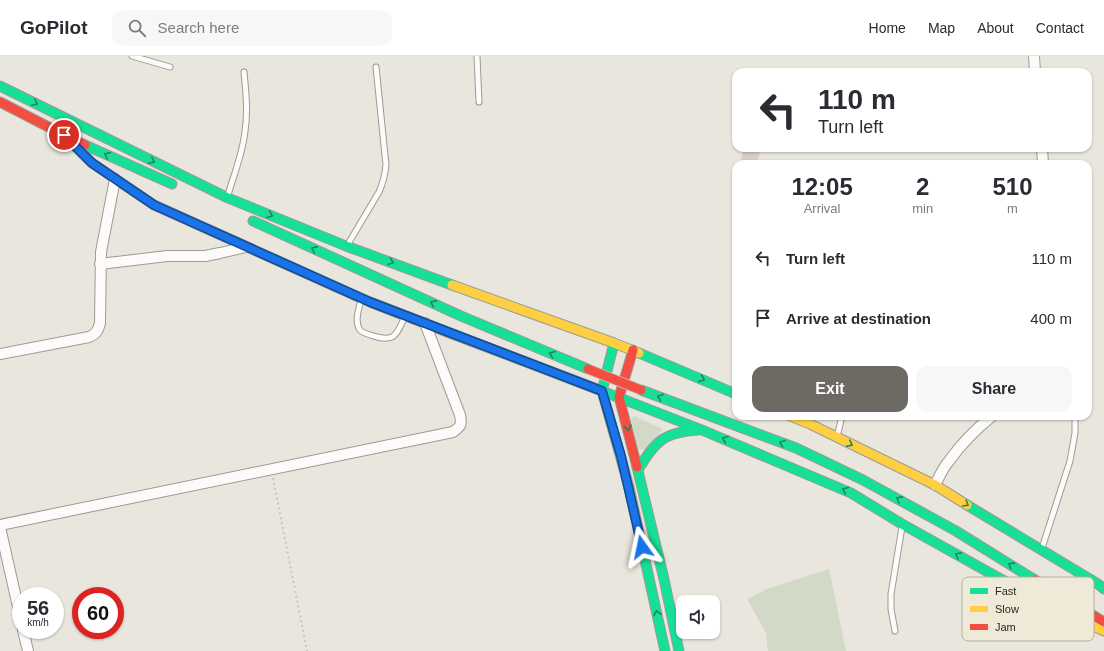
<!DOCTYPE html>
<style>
:root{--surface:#fff;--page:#f7f7f7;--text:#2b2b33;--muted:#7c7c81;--line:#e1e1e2;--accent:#6d6a63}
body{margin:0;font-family:Helvetica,sans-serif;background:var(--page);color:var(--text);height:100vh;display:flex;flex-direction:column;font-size:15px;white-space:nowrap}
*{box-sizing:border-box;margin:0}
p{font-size:13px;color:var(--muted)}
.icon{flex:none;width:22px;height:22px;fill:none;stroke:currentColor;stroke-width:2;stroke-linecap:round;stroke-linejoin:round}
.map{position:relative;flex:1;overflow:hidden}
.panel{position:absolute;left:732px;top:104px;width:360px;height:260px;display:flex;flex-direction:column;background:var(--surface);border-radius:12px;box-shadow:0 1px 3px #0004}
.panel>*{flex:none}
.guide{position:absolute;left:732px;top:12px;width:360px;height:84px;border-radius:12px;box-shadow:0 1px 3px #0004;background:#fff;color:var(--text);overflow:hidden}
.controls{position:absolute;left:676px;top:539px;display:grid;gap:8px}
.controls a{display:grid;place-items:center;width:44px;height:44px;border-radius:8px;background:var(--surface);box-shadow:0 1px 3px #0004;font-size:20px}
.speed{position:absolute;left:12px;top:531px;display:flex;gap:8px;font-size:20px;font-weight:700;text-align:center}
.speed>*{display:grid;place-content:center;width:52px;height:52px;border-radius:50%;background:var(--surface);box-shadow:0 1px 3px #0004;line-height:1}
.speed small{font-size:10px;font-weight:400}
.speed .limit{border:6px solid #d22;background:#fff;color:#111}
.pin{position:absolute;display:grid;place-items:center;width:34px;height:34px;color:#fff;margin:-17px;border:2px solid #fff;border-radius:50%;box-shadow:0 1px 4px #0007}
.me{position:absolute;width:44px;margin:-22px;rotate:348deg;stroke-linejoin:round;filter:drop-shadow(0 0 3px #0008)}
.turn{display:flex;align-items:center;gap:14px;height:84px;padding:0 20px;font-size:18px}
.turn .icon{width:52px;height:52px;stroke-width:2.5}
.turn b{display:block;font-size:28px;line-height:34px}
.eta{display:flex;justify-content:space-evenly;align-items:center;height:68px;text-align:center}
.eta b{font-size:24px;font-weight:600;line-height:28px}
.button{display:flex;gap:8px;margin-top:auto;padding:8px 20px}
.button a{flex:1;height:46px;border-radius:12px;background:var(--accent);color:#fff;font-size:16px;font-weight:600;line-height:46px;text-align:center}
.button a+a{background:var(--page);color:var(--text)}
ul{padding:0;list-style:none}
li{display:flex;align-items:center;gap:12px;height:60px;padding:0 20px}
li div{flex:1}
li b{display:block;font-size:15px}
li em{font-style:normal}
header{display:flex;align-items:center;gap:24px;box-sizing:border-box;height:56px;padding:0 20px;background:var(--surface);border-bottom:1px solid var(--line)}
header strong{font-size:19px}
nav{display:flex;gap:22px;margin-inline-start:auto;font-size:14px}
.search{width:280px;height:36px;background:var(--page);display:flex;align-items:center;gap:10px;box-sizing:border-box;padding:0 14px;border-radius:12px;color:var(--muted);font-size:15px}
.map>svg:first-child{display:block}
.green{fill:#d2d9c6}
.building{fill:#d5cfc5}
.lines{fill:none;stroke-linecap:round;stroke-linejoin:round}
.lane-casing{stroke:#9d9b94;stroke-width:7}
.street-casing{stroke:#9d9b94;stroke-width:12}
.fast-casing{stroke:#9d9b94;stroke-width:11}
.slow-casing{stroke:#9d9b94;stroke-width:11}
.jam-casing{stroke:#9d9b94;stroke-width:11}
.path{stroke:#c7c6c3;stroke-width:2;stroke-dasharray:2 3;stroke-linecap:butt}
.lane{stroke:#fcfbfa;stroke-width:5}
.street{stroke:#fcfbfa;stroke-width:10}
.fast{stroke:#16e098;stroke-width:9}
.slow{stroke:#ffcf43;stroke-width:9}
.jam{stroke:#f24e42;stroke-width:9}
.jam-bridge-casing{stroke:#c4c3be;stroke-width:11;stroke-linecap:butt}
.jam-bridge{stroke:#f24e42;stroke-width:9}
.oneway{stroke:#20845c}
.route-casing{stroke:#114b97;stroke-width:10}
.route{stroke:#1a73e8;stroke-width:7}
.key{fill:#efe9d7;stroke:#b4afa0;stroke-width:1}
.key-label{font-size:11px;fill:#2a2821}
</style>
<header>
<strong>GoPilot</strong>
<div class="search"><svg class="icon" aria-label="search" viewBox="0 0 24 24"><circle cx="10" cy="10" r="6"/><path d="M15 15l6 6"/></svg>Search here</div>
<nav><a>Home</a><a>Map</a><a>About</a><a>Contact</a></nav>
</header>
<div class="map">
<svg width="1104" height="595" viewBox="0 0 1104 595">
<rect width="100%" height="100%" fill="#e9e6dd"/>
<path class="green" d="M634 360 663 373 644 394 638 393 631 363Z
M829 513 846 595H768L766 577 747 543 767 533Z"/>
<path class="building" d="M744 92H761L757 108H740Z"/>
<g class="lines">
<g class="lane-casing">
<path id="lane" d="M132 0 170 11
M477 0 479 46
M228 139C234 118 243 97 245 75 248 56 246 36 244 16
M348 188 379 136C383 127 385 119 386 109L376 11
M361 244C359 252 354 266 360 274 363 278 372 279 377 281 381 282 387 283 392 281 398 278 402 267 405 260
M838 377 842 360
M1043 489 1070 405 1075 377V360
M895 575 891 553V538L902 471"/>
</g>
<g class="street-casing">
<path id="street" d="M1034 0 1035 16
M1042 92 1043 108
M100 208 167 200H205L220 197 246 191
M0 298 89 281C96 278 98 275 100 267L101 196 115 123
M935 429C939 421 943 412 949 405 961 388 976 373 992 360
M0 469 453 376C461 370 462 369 460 359L425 267
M0 471 21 564
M23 574 28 595"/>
</g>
<g class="fast-casing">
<path id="fast" d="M0 30 228 142 346 190 452 229
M69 84 92 107 154 149 354 239
M85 89 172 128
M253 165 461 260 588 313
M455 279 602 335
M614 287 602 335 629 431 665 595
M639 297 736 338
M641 334 796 392 863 424 956 475 1035 524
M602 335 702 374 851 437 902 468 1051 551
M637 411 664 523 679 595
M638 414C655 385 664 376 699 374
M967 449 1098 528 1104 533"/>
</g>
<g class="slow-casing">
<path id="slow" d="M452 229 614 287 639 297
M790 360 810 368 935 429 967 449
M1051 551 1104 575"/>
</g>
<g class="jam-casing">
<path id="jam" d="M0 46 64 79 85 89
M354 239 370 246 455 279
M633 294 619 341 637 411
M1035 524 1104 566"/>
</g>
<path class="path" d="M273 422 307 595"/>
<use href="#lane" class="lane"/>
<use href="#street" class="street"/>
<use href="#fast" class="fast"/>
<use href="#slow" class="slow"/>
<use href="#jam" class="jam"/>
<g class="jam-bridge-casing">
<path id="jam-bridge" d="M588 313 641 334"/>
</g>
<use href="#jam-bridge" class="jam-bridge"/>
</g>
<defs><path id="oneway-chevron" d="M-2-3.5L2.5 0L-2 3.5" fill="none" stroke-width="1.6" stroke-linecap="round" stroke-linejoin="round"/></defs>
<g class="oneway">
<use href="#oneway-chevron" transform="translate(35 47) rotate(26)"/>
<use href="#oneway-chevron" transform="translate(107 99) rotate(-156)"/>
<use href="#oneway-chevron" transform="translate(152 105) rotate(26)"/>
<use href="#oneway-chevron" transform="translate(270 159) rotate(22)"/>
<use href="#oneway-chevron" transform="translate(314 193) rotate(-156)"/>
<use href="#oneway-chevron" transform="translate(391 206) rotate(20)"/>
<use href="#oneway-chevron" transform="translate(433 247) rotate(-156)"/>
<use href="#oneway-chevron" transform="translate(552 298) rotate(-158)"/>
<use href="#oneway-chevron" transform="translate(702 323) rotate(23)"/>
<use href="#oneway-chevron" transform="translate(660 341) rotate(-160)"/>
<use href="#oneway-chevron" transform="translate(628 372) rotate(76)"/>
<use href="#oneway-chevron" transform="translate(725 383) rotate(-157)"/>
<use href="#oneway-chevron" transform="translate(782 387) rotate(-160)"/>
<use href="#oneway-chevron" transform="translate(850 388) rotate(26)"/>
<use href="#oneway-chevron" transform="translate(845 434) rotate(-157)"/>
<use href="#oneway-chevron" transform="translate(899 443) rotate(-151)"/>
<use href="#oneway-chevron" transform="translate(966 448) rotate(31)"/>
<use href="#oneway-chevron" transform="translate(958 499) rotate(-151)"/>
<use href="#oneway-chevron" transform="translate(1011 509) rotate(-148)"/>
<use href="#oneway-chevron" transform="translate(657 557) rotate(-102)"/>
</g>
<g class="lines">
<g class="route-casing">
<path id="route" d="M64 79 92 107 154 149 370 246 602 335 621 400 642 491"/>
</g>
<use href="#route" class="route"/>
</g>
<rect x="962" y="521" width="132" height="64" rx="6" class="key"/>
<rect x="970" y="532" width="18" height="6" fill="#16e098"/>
<rect x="970" y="550" width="18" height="6" fill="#ffcf43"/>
<rect x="970" y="568" width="18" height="6" fill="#f24e42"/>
<g class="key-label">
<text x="995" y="539">Fast</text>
<text x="995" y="557">Slow</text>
<text x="995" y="575">Jam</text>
</g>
</svg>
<div class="controls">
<a><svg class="icon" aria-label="sound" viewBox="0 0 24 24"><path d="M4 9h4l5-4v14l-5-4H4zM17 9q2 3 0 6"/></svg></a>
</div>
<div class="speed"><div>56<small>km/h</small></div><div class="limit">60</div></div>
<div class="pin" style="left:64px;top:79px;background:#d93025"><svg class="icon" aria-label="arrive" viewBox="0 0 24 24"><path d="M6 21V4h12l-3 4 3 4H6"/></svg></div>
<svg class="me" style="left:642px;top:491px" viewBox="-20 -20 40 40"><path d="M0-17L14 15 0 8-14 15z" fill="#1a73e8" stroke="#fff" stroke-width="4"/></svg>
<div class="guide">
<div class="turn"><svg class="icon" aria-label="left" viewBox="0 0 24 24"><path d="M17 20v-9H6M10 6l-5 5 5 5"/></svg><div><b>110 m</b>Turn left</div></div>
</div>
<section class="panel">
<div class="eta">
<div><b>12:05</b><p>Arrival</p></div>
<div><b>2</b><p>min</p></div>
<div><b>510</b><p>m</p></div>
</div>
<ul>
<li><svg class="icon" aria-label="left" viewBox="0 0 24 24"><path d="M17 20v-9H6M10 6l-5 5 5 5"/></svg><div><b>Turn left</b></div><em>110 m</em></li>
<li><svg class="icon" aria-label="arrive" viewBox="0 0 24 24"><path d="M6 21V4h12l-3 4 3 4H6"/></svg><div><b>Arrive at destination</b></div><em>400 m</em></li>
</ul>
<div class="button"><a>Exit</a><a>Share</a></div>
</section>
</div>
